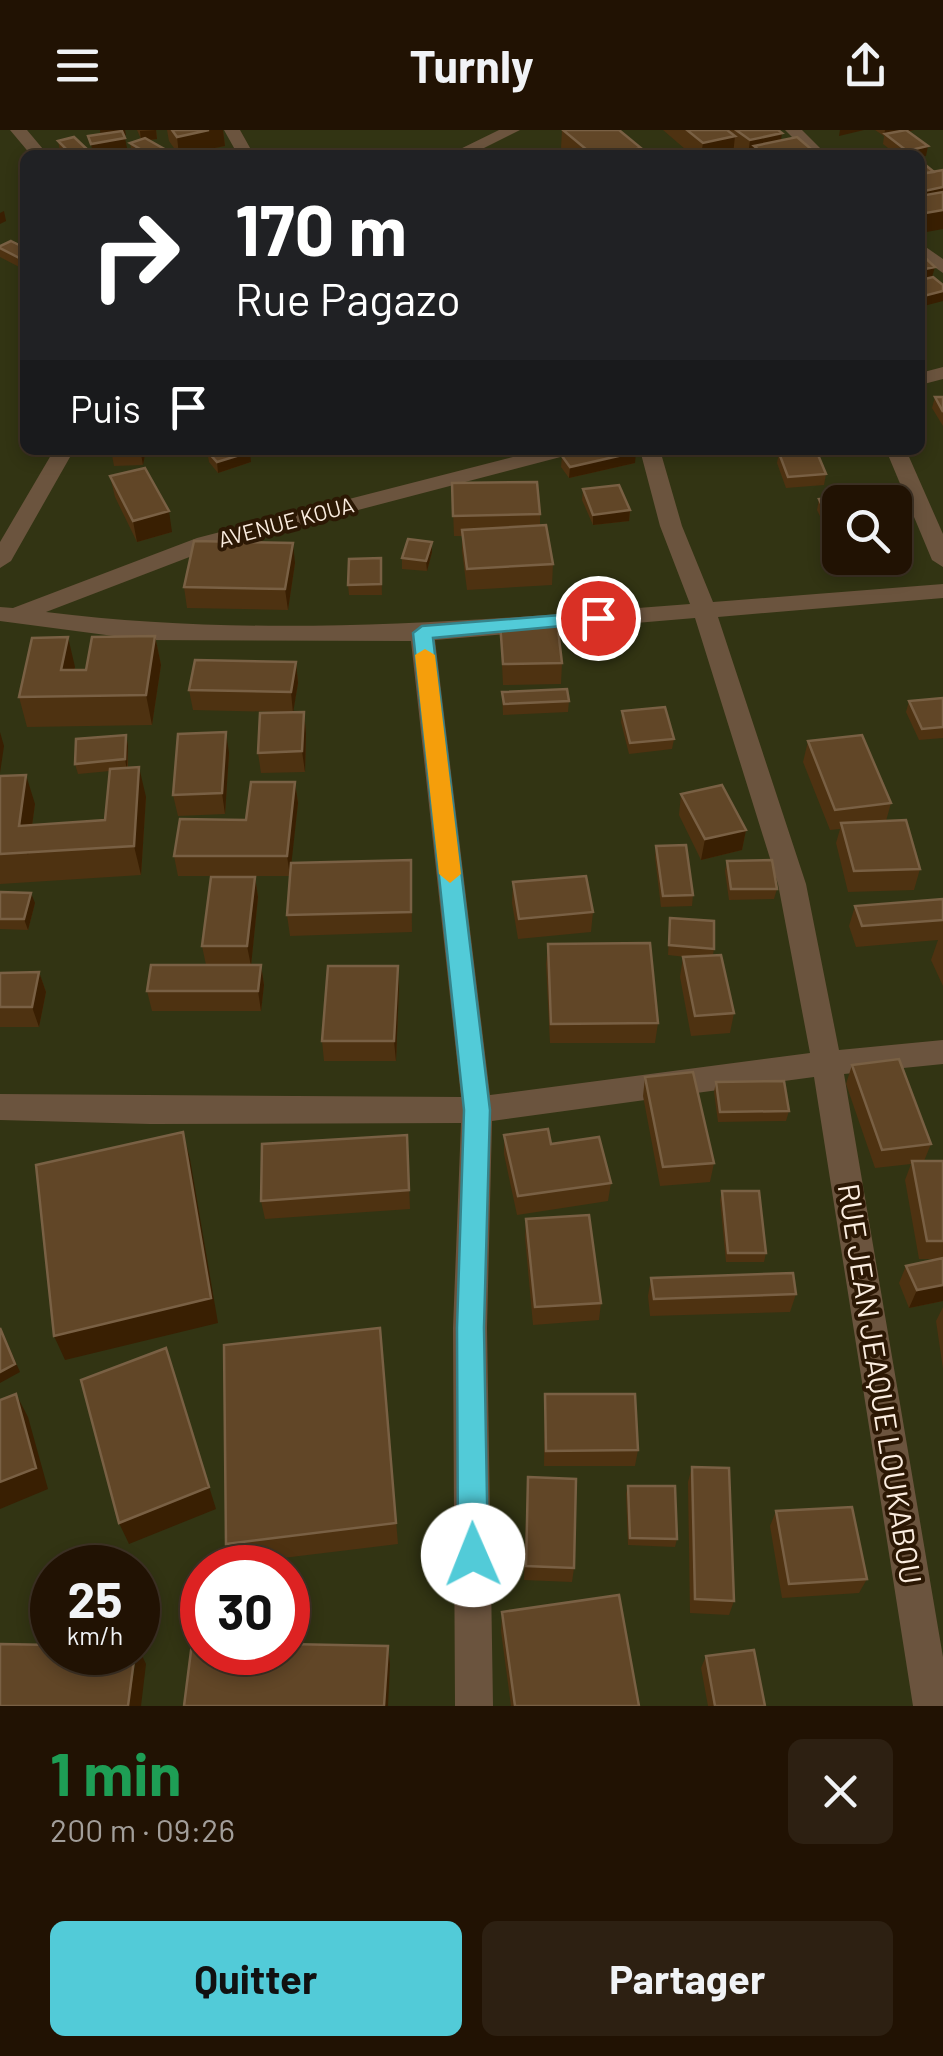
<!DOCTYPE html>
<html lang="fr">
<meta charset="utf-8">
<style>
:root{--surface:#211203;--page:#2d2012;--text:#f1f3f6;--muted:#a29e9a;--line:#3e3225;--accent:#52cbd8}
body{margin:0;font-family:Barlow,sans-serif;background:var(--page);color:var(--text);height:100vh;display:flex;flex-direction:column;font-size:38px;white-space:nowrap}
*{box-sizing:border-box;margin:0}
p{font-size:32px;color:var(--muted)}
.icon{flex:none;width:55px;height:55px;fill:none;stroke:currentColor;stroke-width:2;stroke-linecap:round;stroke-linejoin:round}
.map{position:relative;height:1576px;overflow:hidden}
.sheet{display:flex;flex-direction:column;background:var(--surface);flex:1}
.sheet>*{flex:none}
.banner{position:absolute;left:20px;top:20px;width:905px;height:305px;border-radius:15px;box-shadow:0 5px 15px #0003,0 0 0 2px var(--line);background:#202124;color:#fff;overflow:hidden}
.tools{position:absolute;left:822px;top:355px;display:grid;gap:20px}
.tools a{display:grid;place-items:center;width:90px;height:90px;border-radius:15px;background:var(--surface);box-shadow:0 5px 15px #0003,0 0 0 2px var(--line);font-size:50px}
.speed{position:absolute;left:30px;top:1415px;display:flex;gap:20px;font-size:50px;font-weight:700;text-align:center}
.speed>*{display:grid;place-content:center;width:130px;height:130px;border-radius:50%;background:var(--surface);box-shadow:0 5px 15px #0003,0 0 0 2px var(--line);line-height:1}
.speed small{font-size:25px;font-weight:400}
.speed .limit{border:15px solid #d22;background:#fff;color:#111}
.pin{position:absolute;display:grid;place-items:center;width:85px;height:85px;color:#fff;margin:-42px;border:5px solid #fff;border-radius:50%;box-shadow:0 2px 10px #0007}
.me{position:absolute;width:110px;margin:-55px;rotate:359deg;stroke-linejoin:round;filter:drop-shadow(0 0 8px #0008)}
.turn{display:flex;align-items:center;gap:35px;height:210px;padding:0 50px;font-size:45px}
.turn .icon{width:130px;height:130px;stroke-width:2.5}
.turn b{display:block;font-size:70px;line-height:85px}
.then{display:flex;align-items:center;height:95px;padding:0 50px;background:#0003;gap:20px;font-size:38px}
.round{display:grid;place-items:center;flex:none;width:105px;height:105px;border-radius:15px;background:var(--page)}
.overview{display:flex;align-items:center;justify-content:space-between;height:170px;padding:0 50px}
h1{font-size:60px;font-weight:700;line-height:75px;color:#1e9e55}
.button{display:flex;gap:20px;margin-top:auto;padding:20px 50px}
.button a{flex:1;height:115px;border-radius:15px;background:var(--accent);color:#111;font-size:40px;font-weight:700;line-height:115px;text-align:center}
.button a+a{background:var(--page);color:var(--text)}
header{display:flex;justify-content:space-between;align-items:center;height:130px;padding:0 50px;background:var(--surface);font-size:45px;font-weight:700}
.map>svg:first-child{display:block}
.green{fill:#323413;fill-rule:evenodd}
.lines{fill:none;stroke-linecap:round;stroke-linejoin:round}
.minor{fill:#6b543e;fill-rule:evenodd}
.wall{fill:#4e3211}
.shaded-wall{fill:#391f02}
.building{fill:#614627;stroke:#796044;stroke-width:2.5}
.route{fill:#52cbd8;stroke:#35848c;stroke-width:2.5}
.slow{fill:#f59e0b}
.labels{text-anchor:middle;stroke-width:8;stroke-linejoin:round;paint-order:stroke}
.far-street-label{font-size:22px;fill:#fbede0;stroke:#2c1804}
.near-street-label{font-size:30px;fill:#fbede0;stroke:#2c1804}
</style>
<header><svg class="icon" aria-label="menu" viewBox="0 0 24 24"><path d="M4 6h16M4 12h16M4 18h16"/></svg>Turnly<svg class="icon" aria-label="share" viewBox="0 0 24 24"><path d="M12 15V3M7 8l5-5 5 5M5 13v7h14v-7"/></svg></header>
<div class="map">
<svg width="943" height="1576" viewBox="0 0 943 1576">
<rect width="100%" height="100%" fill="#2c1804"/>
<path class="green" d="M0 0H943V1576H0ZM25 25H920V320H25ZM840 372H895V428H840ZM52 1438H138V1522H52ZM202 1438H288V1522H202Z"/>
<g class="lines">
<path class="minor" d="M10 0H27L48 25H31Z
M224 0H240L254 25H238Z
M499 0H520L470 25H448Z
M785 0H802L827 25H810Z
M920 113 943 129V143L920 127Z
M943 237V249L920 255V243Z
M54 320H74L11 431 0 438V412Z
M540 320H575L572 324 213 418 46 482C261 509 476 491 690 474L660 396 640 320H660L682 396 713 472 943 454V468L718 487 806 754 839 920 943 910V934L844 944 943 1527V1576H913L814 947 492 991 487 1198 493 1576H455L453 1198 461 993 150 994 0 990V964L461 967 411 511 144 510 0 491V477L13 478 197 408ZM695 488 778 754 810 923 490 965 435 510Z
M886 320H906L943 404V437L932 430Z"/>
</g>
<path class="wall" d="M137 0H156L157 9 149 10 166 25H135L132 23 130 13 141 9Z
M167 0H223L225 16 179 25 169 11Z
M562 0 641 18V25H569L561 18Z
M663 0H778L781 10 818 25H741L734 19 733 25H692Z
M875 0H914L908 1 926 26 920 27V25H897L883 14 884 6Z
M58 11 92 24V25H64L60 21Z
M920 33 934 42 943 40 921 103 920 102Z
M0 116 25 118V140L0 127Z
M935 267H943V296L932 278Z
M113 320H146L143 335 114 336 112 325Z
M174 320H248L251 332 218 343 209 332 207 321H209L175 326Z
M696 320H756L699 326Z
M779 323 826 344 824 355 786 358 777 333Z
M562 326 635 333 569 348 561 337Z
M110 346 172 402 137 412 115 367Z
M452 353 540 384V396L553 434 552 455 467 460 462 421V406H454Z
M583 359 630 380 629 391 593 395 582 370Z
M819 369 840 372V402L828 403 817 380Z
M432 422 427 441 402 439V428Z
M381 428 382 465H349L348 455Z
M295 433 288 480 187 478 184 457Z
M500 492 562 533 561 554 503 555Z
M155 506 161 535 152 595 27 597 19 567 75 537V540H86Z
M296 532 298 553 293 582H304L306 603 305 642 261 643 258 623 283 582 193 580 189 560Z
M502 562 569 571 568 582 503 585Z
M943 568V608L919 610 906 582 909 571Z
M622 581 674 609 672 619 629 624 621 592Z
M126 605 128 616V638L146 667 141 745 0 754V646L35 674 32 695 105 690 110 641 78 644 75 634Z
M808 611 891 673 886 691 920 739 914 760 848 762 836 713 840 699 830 700 803 632Z
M229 623 225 684 178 686 173 665Z
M295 652 298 673 291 733 411 730 412 802 290 806 287 785 290 746H178L174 726 246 690Z
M681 664 746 700 742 720 701 730 679 685Z
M656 716 693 765 692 776 661 777 655 727Z
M727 731 777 759 774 769 729 770 725 741Z
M255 747 258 767 251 835H261L264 855 261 881H152L147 861 206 835 202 816Z
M513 752 593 782 591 802 518 809 512 773Z
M0 762 35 773 28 800 0 799Z
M943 769V856L931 830 938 810 856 817 849 796 855 776Z
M670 788 714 819 713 825 734 883 730 903 691 906 680 847 683 827H686L668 825Z
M548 814 658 893 655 913H550L546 834Z
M39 842 46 862 39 897H0V843Z
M399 856 396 931H324L322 911Z
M852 935 931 1014 924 1031H943V1171L909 1178 899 1153 906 1136 939 1129H919L905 1050 911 1034 875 1038 846 954Z
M645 947 714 1033 710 1052 660 1056 643 966Z
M716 952 789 981 786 991 718 992 714 962Z
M407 1005 410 1079 265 1089 261 1071Z
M504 1005 551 1014 611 1053 608 1071 517 1085 504 1024Z
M722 1061 766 1123 764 1132H726L720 1070Z
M526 1089 601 1173 599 1190 533 1195 525 1107Z
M651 1148 796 1164 790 1182 650 1186 648 1166Z
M943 1177V1239L936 1191Z
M380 1198 398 1414 233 1434 226 1414Z
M545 1264 638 1320 635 1336H544Z
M692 1337 734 1471 729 1485 690 1483 688 1352Z
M628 1356 677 1409 675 1417 628 1415 626 1364Z
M527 1362 574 1438 572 1452 524 1450Z
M776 1381 867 1449 859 1463 782 1468 770 1396Z
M502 1482 639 1576H511L501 1501Z
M706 1526 765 1576H708L701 1538Z"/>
<path class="shaded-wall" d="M100 0H125L126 5 101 8Z
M156 0 157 9 141 11 140 1Z
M209 0H223L225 16 179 25 177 7Z
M840 0H864L839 6Z
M885 0H914L887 6 885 4 884 6Z
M782 3 779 22 754 16 753 25H748L750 10Z
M735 6 733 25H701L703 13Z
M125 8 127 18 93 24 91 14Z
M928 16 926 26 920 27V25H906L907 21Z
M641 18V25H612Z
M943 57V76L920 78V62Z
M943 80V99L921 103 926 83Z
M4 81 6 91 0 94V83Z
M935 137 932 147 920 150V140Z
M943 161V171L920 177V167Z
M142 320H146L143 335 141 324Z
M174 320H213L175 326Z
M250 322 251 332 218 343 217 332Z
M636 322 635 333 569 348 570 337Z
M630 380 629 391 593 395V385Z
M169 381 172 402 137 412 133 391Z
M432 412V422L427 441 426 431Z
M293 413 295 433 288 480 285 459Z
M155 506 161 535 152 595 146 565Z
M68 507 75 537 69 566 61 540Z
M296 532 298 553 293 583 291 562Z
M304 582 306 603 305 642 302 621Z
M0 602 4 616 0 643Z
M226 602 229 623 225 684 222 663Z
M126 605 128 616 127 640 125 629Z
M139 637 146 667 141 745 134 716Z
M26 645 35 674 28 725 19 696Z
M295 652 298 673 290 746 287 726Z
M746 700 742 720 701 730 705 709Z
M255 747 258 767 251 836 247 816Z
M31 763 35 773 28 800 24 789Z
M261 835 264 855 261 881 258 861Z
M398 836 399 856 396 931 394 911Z
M39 842 46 862 39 897 32 877Z
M183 1002 190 1029 218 1193 65 1230 54 1206Z
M943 1155V1171L909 1178 917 1160Z
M3 1203 20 1242 0 1253V1242Z
M166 1218 216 1379 129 1414 119 1393Z
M16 1264 28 1287 48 1359 0 1379V1352Z
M388 1516 390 1534 388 1576H384Z
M138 1517 146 1534 141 1576H128Z"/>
<path class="building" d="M172 0H209L177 7Z
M563 0H619L641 18 612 25H593Z
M687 0H727L735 6 703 13Z
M736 0H778L782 3 750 10Z
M906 0 928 16 907 21 885 4Z
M122 1 125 8 91 14 88 6Z
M74 7 92 24 72 25 58 11Z
M797 7 818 25H765L754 16Z
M145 8 166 20 150 25 130 13Z
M197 22 199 25H179Z
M920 33H923L934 42 920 44Z
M943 40V57L920 62V44Z
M943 62V80L926 83 920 78V66Z
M25 73V87L20 74Z
M11 111 25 118V131L0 118V116Z
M920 123 935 137 920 140Z
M933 147 943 155V161L920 167V150Z
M935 267H943V282Z
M113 320H142L141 324 112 325Z
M211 320H248L250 322 217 332 207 321Z
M586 320H634L636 322 570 337 562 326Z
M816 320 826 344 788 347 779 323Z
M145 338 169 381 133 391 110 346Z
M537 352 540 384 453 386 452 353Z
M619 355 630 380 593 385 583 359Z
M860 365 864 372H840V392L830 393 819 369Z
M546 395 553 434 467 439 462 400Z
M408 409 432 412 426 431 402 428Z
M194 411 293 413 285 459 184 457Z
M381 428V454L348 455 349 429Z
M557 491 562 533 503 534 500 492Z
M155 506 146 565 19 567 32 508 68 507 61 540H86L92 507Z
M195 530 296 532 291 562 189 560Z
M567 559 569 571 504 574 502 562Z
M943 568V597L922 599 909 571Z
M665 577 674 609 630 613 622 581Z
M304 582 302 621 258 623 260 583Z
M226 602 222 663 173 665 178 604Z
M126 605 125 629 75 634 76 609Z
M862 605 891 673 835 680 808 611Z
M139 637 134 716 0 724V646L26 645 19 696 105 690 110 639Z
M251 652H295L287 726H174L180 689 246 690Z
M722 655 746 700 705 709 681 664Z
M906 690 920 739 854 741 841 693Z
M686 715 693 765 663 766 656 716Z
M411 730V782L287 785 291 733Z
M772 730 777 759H731L727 731Z
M586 746 593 782 519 789 513 752Z
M211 747H255L247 816H202Z
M0 762 31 763 24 789H0Z
M943 769V790L862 796 855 776Z
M670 788 714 791V819L669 815Z
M650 813 658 893 551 894 548 814Z
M721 825 734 883 695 886 683 827Z
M151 835H261L258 861H147Z
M328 836H398L394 911H322Z
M39 842 32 877H0V843Z
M899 929 931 1014 882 1020 852 935Z
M693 942 714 1033 663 1037 645 947Z
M784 951 789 981 720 982 716 952Z
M548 999 551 1014 599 1007 611 1053 518 1066 504 1005Z
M183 1002 211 1168 54 1206 36 1035Z
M407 1005 409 1060 261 1071 262 1014Z
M912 1031H943V1111H927Z
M722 1061H759L766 1123H728Z
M589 1085 601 1173 535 1177 526 1089Z
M943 1128V1155L917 1160 906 1136Z
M793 1143 796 1164 654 1169 651 1148Z
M0 1198 15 1234 0 1242Z
M380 1198 396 1393 226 1414 224 1215Z
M166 1218 209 1357 119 1393 81 1250Z
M16 1264 36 1338 0 1352V1270Z
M545 1264H635L638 1320 546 1321Z
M692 1337 729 1338 734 1471 695 1469Z
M528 1347 576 1349 574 1438 526 1436Z
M628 1356H675L677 1409 630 1408Z
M852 1377 867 1449 789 1454 776 1381Z
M619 1465 639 1576H515L502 1482Z
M192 1513H202V1522H288V1514L388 1516 384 1576H184Z
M0 1514 52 1515V1522H135L128 1576H0Z
M754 1520 765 1576H715L706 1526Z"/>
<path class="route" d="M598 482 605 484V492L433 508 490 980 484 1198 488 1425 483 1435 473 1440 462 1435 458 1425 457 1198 464 980 413 503 422 496Z"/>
<path class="slow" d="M425 519 435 525 461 744 450 753 439 744 415 525Z"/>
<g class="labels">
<g class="far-street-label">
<text transform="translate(286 392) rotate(-15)" y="8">AVENUE KOUA</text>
</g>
<g class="near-street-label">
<text transform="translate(879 1254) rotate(81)" y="10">RUE JEAN JEAQUE LOUKABOU</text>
</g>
</g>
</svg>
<div class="tools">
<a><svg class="icon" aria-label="search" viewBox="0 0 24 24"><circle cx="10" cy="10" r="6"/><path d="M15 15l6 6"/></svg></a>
</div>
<div class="speed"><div>25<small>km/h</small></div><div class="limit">30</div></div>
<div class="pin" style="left:598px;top:488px;background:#d93025"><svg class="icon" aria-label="arrive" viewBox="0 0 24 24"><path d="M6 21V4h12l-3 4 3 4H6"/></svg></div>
<svg class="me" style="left:473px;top:1425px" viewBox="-20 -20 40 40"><circle r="19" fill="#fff"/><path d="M0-13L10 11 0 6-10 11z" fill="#52cbd8"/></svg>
<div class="banner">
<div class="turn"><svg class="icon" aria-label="right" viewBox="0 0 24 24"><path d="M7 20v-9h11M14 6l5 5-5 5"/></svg><div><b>170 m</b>Rue Pagazo</div></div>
<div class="then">Puis<svg class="icon" aria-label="arrive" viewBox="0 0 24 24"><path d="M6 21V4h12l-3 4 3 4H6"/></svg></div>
</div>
</div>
<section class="sheet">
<div class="overview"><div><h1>1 min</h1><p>200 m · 09:26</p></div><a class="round"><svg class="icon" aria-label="close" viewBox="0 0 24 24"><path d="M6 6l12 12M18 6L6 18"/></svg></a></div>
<div class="button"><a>Quitter</a><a>Partager</a></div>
</section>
